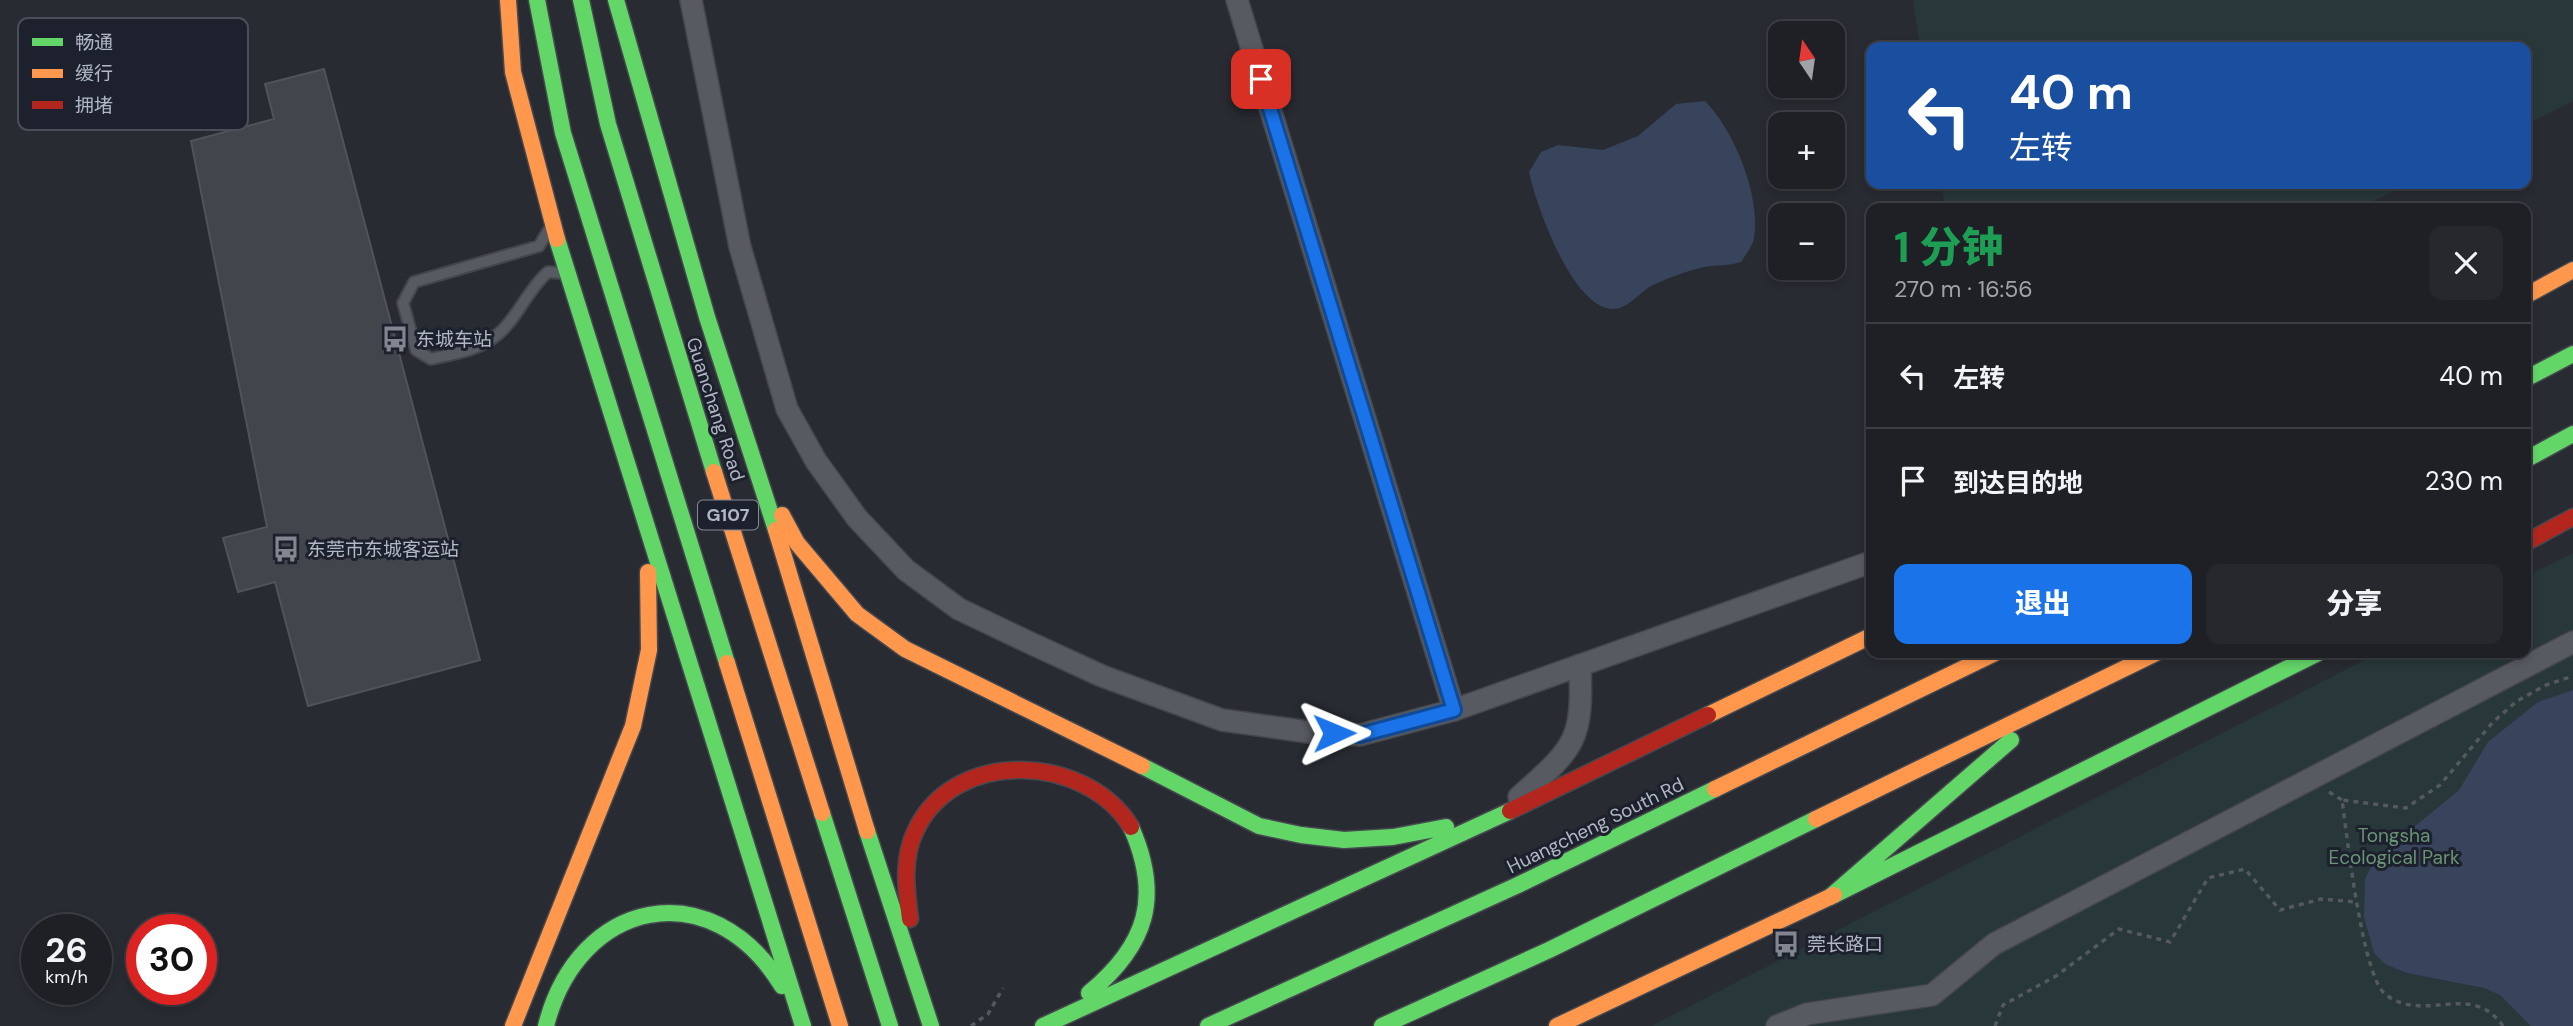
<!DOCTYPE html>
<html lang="zh">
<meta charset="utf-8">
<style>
:root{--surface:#1e2026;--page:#26282e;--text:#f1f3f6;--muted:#a1a3a7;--line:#3c3e43;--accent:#1a73e8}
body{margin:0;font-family:"DM Sans","Noto Sans SC",sans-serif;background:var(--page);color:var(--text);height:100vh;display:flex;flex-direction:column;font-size:26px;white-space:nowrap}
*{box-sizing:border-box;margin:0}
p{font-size:23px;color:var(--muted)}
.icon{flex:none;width:38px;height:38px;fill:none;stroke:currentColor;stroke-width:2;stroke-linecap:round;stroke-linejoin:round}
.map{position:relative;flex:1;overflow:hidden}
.details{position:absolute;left:1866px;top:203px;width:665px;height:455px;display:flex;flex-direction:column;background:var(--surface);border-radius:14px;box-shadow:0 4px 10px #0003,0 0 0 2px var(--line)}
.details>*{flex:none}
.hud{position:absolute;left:1866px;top:42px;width:665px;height:147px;border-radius:14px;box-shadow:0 4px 10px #0003,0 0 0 2px var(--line);background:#1a4fa0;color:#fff;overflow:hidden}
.needle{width:46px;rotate:347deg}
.buttons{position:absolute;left:1768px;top:21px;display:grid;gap:14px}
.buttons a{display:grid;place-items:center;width:77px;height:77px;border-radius:14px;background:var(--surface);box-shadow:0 4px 10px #0003,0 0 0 2px var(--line);font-size:35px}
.speed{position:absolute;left:21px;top:914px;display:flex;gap:14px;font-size:35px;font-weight:700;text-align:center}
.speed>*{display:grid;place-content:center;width:91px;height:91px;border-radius:50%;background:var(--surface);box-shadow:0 4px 10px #0003,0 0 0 2px var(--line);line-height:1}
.speed small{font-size:18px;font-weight:400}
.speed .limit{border:10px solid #d22;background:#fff;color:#111}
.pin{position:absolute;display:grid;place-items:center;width:60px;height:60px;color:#fff;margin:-30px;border-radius:14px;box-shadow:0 4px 10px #0006}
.me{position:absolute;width:77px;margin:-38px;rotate:89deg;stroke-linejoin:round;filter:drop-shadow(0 0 5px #0008)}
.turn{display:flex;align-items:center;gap:24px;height:147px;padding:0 28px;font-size:32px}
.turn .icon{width:91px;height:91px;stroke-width:2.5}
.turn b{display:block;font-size:49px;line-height:60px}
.round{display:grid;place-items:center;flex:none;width:74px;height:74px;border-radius:14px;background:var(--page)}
.overview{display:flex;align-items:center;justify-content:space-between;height:119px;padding:0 28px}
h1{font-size:42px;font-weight:800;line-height:52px;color:#1e9e55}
.action{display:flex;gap:14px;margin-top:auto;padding:14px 28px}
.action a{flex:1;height:80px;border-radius:14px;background:var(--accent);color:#fff;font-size:28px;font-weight:800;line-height:80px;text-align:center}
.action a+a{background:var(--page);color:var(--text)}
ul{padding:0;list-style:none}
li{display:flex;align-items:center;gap:21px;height:105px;padding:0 28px;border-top:2px solid var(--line)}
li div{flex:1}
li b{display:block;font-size:26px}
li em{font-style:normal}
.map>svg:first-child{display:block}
.green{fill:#28373a}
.water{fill:#37445c}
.building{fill:#42454b;stroke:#50535a;stroke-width:2}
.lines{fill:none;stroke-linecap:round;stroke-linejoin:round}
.lane-casing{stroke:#44464b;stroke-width:14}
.street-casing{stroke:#44464b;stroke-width:24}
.fast-casing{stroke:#45484f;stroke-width:19}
.slow-casing{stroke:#45484f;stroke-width:19}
.jam-casing{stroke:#45484f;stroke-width:19}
.path{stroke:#55595e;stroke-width:3.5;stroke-dasharray:5 5;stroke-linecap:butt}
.lane{stroke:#575a61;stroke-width:10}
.street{stroke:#575a61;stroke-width:21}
.fast{stroke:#63d668;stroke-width:16}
.slow{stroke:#ff974d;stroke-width:16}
.jam{stroke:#b3261e;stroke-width:16}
.path-bridge{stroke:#55595e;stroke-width:3.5;stroke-dasharray:5 5;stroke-linecap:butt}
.route-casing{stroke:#114b97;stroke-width:18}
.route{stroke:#1a73e8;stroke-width:12}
.labels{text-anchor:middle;stroke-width:6;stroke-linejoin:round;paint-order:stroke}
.shield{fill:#1c212d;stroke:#848a97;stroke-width:2}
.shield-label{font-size:18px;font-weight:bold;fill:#b1b7c4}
.poi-label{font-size:19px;fill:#b1b7c4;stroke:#1c212d;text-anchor:start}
.street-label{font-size:19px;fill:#b1b7c4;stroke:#1c212d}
.park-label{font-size:19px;fill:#6a9376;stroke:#1c212d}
.key{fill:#1c212d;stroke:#494e5a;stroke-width:2}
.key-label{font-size:19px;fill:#b1b7c4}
</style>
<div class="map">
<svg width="2573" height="1026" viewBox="0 0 2573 1026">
<rect width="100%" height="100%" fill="#282b32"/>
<path class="green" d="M1913 0H2573V101L2525 125V47H1920Z
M1941 184H2408L2359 208H1945Z
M2573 553V1026H1651L2378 653H2525V577Z"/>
<path class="water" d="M1705 101C1734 130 1761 196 1754 238 1753 246 1745 255 1741 262 1728 266 1716 265 1704 267 1687 271 1668 278 1653 285 1639 292 1629 309 1612 309 1572 307 1536 205 1529 172L1541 152 1558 145 1603 150 1638 136 1676 104Z
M2573 690V1026H2531L2500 995 2484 988 2407 973 2385 964 2374 953 2364 917 2365 879 2375 859 2459 790 2488 742 2538 702Z"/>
<path class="building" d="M324 69 480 660 308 706 275 582 238 592 223 538 267 527 191 141 274 119 265 84Z"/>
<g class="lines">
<g class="lane-casing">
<path id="lane" d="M548 231 539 246 414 282 403 303 416 350 431 359C453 354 480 350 497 335 518 318 527 290 548 272L561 273"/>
</g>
<g class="street-casing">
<path id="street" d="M691 0 740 247 787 409 816 461 857 518 906 570 959 609 1026 641 1102 676 1222 720 1308 732 1360 735 1454 710 1871 562
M1237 0 1454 710
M1519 797C1575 747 1583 742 1580 665
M1777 1026 1807 1014 1932 995 1994 944 2573 642"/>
</g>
<g class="fast-casing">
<path id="fast" d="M537 0 563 133 727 663
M581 0 608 124 714 472
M616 0 707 317 776 530
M557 239 803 1026
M2525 379 2573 354
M2525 460 2573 434
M1142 766 1259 826 1301 835 1344 840 1393 837 1446 827
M822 813 890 1026
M867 831 931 1026
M1834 895 2318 653
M1830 897 2011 740
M1089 993C1147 945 1162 897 1131 827
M546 1026C578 899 711 870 782 986
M1043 1026 1510 811
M1208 1026 1518 885 1715 789
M1382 1026 1549 950 1816 819"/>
</g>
<g class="slow-casing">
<path id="slow" d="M508 0 513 72 557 239
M2525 296 2573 270
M714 472 822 813
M782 515 797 543 857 614 905 649 1142 766
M776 530 867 831
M727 663 840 1026
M1708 715 1871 636
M1715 789 1995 653
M1816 819 2156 653
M513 1026 633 726 649 650 648 572
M1557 1026 1834 895"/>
</g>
<g class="jam-casing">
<path id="jam" d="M2525 543 2573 517
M1510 811 1708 715
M910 919C906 890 902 857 916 830 955 747 1087 754 1131 827"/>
</g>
<path class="path" d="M2329 792 2342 800
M1995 1026 2003 1005 2056 976 2119 929 2170 942 2208 878 2245 869 2280 910 2321 899 2357 902
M2503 1026C2471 980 2424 1025 2385 994 2362 975 2347 835 2342 800L2406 808 2440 785 2493 722 2517 701 2546 685 2573 676"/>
<use href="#lane" class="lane"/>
<use href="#street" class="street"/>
<use href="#fast" class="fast"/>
<use href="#slow" class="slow"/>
<use href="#jam" class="jam"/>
<path class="path-bridge" d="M971 1026 988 1014 1003 988"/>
</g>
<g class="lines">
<g class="route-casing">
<path id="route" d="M1261 79 1454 710 1360 735 1334 733"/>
</g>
<use href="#route" class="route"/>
</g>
<defs>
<g id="bus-bare" transform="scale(2.1)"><path d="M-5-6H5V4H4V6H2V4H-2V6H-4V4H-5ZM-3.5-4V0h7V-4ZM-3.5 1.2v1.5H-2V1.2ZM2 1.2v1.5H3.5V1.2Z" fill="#818691" stroke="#1c212d" stroke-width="2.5" paint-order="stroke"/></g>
</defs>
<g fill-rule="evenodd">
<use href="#bus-bare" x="395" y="339"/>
<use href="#bus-bare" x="286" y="549"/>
<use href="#bus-bare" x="1786" y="944"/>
</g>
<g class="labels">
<rect class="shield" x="698" y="500.5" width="60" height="29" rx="5"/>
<g class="shield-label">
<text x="728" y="521">G107</text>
</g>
<g class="poi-label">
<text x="416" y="346">东城车站</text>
<text x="307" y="556">东莞市东城客运站</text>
<text x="1807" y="951">莞长路口</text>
</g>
<g class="street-label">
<text transform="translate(716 409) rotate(72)" y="7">Guanchang Road</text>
<text transform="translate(1595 825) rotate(-26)" y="7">Huangcheng South Rd</text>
</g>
<g class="park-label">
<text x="2394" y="842">Tongsha<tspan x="2394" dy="22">Ecological Park</tspan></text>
</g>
</g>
<rect x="18" y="18" width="230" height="112" rx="10" class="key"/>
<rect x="32" y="38" width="31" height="8" fill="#63d668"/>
<rect x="32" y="69" width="31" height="9" fill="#ff974d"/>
<rect x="32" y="101" width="31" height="8" fill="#b3261e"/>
<g class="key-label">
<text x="75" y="49">畅通</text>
<text x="75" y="80">缓行</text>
<text x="75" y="112">拥堵</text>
</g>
</svg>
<div class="buttons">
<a><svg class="needle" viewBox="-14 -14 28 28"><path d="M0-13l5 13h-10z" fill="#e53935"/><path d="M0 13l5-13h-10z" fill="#a1a3a7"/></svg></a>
<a>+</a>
<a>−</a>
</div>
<div class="speed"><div>26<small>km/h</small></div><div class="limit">30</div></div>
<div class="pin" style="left:1261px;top:79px;background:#d93025"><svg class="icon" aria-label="arrive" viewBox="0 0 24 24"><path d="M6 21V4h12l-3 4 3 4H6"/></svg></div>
<svg class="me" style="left:1334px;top:733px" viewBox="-20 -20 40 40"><path d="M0-17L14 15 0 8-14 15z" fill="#1a73e8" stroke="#fff" stroke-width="4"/></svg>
<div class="hud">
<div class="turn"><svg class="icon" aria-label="left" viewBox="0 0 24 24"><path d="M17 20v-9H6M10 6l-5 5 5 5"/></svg><div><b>40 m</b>左转</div></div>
</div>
<section class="details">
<div class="overview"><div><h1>1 分钟</h1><p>270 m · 16:56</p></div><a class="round"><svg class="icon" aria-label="close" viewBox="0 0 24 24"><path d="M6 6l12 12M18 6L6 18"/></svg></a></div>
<ul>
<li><svg class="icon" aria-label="left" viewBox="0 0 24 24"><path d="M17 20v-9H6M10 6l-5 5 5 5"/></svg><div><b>左转</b></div><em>40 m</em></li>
<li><svg class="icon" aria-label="arrive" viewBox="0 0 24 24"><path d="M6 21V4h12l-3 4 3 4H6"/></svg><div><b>到达目的地</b></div><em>230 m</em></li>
</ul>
<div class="action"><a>退出</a><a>分享</a></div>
</section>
</div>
